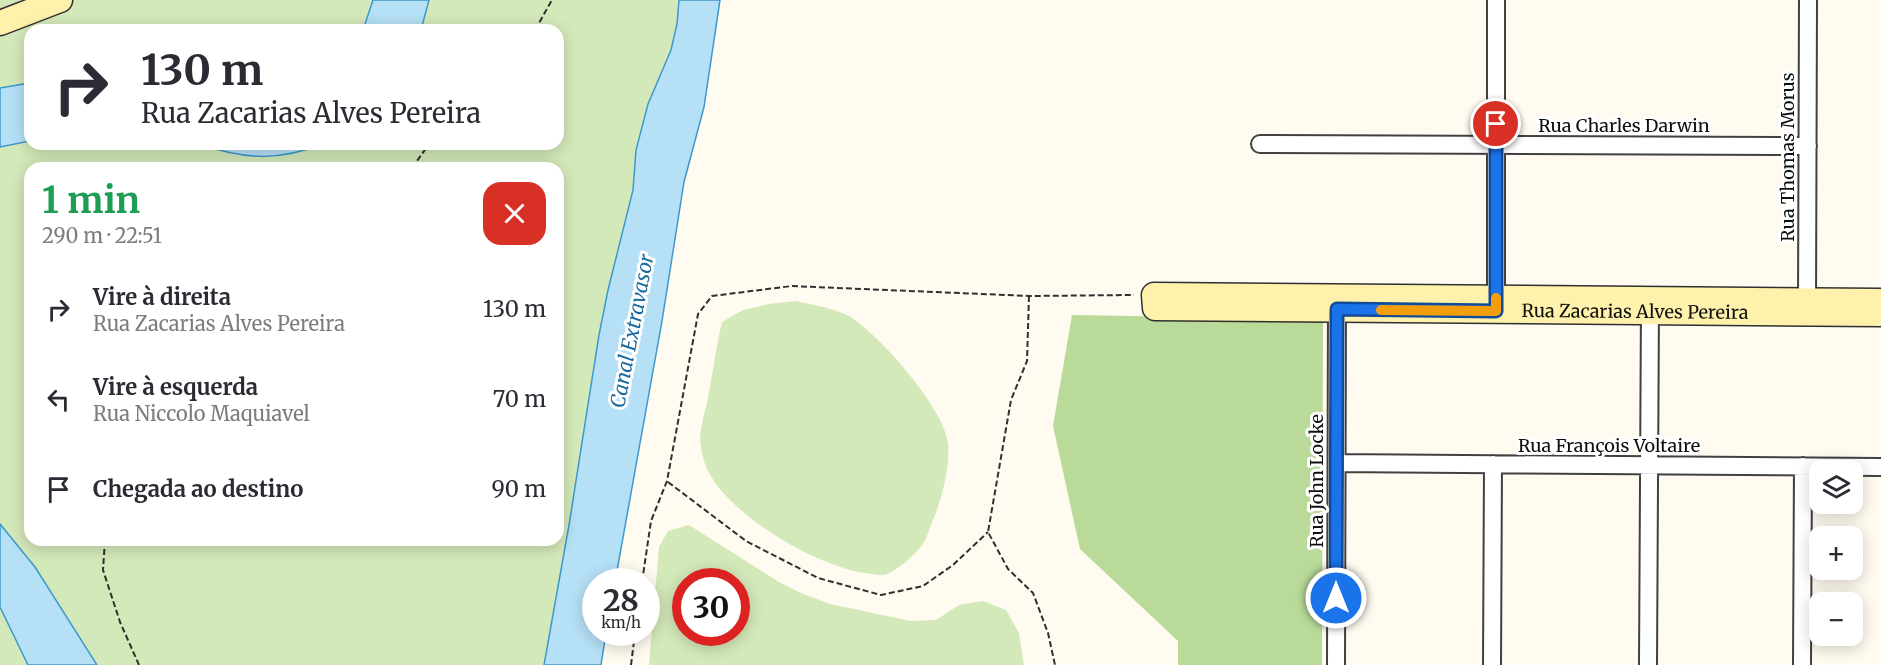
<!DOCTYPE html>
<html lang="pt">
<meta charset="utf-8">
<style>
:root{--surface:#fff;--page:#f2f2f3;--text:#2b2b33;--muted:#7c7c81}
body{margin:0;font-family:Merriweather,serif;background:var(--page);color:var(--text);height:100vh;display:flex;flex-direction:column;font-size:22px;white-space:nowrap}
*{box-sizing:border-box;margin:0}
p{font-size:20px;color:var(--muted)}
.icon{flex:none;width:33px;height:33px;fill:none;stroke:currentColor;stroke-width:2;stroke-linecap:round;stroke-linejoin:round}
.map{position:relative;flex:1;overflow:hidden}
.side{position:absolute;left:24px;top:162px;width:540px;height:384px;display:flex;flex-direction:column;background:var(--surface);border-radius:18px;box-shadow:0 3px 15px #0003}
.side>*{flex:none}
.guide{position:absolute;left:24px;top:24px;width:540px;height:126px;border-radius:18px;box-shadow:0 3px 15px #0003;background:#fff;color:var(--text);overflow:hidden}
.buttons{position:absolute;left:1809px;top:460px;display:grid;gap:12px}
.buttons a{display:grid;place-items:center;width:54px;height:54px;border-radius:12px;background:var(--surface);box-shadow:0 3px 15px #0003;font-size:30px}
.speed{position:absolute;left:582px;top:568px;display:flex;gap:12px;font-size:30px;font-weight:700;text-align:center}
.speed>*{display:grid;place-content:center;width:78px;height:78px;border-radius:50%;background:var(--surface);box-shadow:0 3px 15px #0003;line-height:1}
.speed small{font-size:15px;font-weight:400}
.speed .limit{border:9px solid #d22;background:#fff;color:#111}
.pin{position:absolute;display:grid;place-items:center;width:51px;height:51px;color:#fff;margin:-26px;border:3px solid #fff;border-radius:50%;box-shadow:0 2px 6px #0007}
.me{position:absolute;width:66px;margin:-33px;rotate:0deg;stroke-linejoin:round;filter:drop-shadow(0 0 4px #0008)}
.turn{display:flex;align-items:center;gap:21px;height:126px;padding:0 18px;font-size:27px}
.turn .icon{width:78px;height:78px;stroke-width:2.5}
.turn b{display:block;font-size:42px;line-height:51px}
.round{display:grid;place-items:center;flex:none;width:63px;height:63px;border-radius:18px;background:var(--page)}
.summary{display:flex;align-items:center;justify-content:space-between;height:102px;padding:0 18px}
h1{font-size:36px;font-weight:700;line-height:45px;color:#1e9e55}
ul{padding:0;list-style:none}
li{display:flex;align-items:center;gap:18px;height:90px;padding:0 18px}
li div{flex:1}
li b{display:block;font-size:22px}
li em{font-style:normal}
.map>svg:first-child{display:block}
.green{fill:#d4e9ba;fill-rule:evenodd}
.forest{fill:#b9da99}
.water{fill:#b5e0f6;stroke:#3d99cc;stroke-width:1.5}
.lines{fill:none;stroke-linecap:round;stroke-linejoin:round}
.street-casing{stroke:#414141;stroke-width:20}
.secondary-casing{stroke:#303030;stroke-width:27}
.path{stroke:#303030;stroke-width:2;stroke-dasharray:6 3;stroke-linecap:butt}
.street{stroke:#fff;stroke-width:16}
.secondary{stroke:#fef1ac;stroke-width:24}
.route-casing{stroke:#114b97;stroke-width:15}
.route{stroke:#1a73e8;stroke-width:10}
.slow{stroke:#f59e0b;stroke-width:10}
.labels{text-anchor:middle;stroke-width:6;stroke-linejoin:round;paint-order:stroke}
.street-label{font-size:18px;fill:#0e0e0e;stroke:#fff}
.water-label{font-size:20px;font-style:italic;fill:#186ba0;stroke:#fff}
</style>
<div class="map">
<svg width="1881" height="665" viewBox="0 0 1881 665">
<rect width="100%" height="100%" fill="#fffbf0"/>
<path class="green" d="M0 0H373L363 30H30V83L0 88Z
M429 0H679L677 24 671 50 648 104 636 150 633 190 599 335 569 525 544 665H97L35 567 0 524V147L30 141V144H201L236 155 260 157 282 156 322 144H558V30H421ZM30 168H558V540H30Z
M796 301C813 305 833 308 849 316 879 334 944 408 948 443 950 470 941 503 930 527 928 533 926 539 923 544 916 554 896 572 884 575 881 576 875 574 871 574 822 569 750 526 719 488 709 475 703 463 701 447 698 432 705 413 708 398 713 372 716 347 722 322L743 310 769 304Z
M689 525 779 582 803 594 830 604 911 621 936 620 959 605 983 601 1006 610 1019 633 1024 665H649L659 547 668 531ZM686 582H736V633H686Z
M0 607 28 665H0Z"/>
<path class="forest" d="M1072 315 1323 319 1322 665H1178V641L1080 549 1053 426Z"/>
<path class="water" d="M373 0H429L421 30H363Z
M679 0H720L704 107 684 182 662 321 615 582H596V633H606L601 665H544L569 525 599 335 608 290 633 190 636 150 648 104 671 50 677 24Z
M30 83V141L0 147V88Z
M201 144H322C280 161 244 160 201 144Z
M0 524 35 567 97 665H28L0 607Z"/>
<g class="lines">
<g class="street-casing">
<path id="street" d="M1260 144 1808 146
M1496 307V0
M1807 309 1808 0
M1337 463 1881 467
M1336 665 1337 301
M1492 665 1493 464
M1648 665 1650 303
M1802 665 1803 466"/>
</g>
<g class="secondary-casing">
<g id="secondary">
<path d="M0 23 60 0"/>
<path id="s1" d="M1881 301 1154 295 1155 308 1881 314"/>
</g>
</g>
<path class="path" d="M535 30 552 0
M412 168 429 144
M1029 296 1027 361 1011 400 988 532 1008 569 1033 593 1048 633 1055 665
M668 482 746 541 818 578 881 595 923 586 953 565 988 532
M105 540 103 570 120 622 139 665
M642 582 651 521 667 481 698 314 712 296 792 286 1029 296 1134 295
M631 665 635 633"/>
<use href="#street" class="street"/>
<use href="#secondary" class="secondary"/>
</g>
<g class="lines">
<g class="route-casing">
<path id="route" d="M1336 598 1337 309 1496 311V124"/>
</g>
<use href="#route" class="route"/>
<path class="slow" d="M1381 310 1496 311V298"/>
</g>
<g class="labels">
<g class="street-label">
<text x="1624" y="132">Rua Charles Darwin</text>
<text transform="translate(1788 157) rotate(-90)" y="6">Rua Thomas Morus</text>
<text dy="6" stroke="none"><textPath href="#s1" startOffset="1220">Rua Zacarias Alves Pereira</textPath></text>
<text x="1609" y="452">Rua François Voltaire</text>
<text transform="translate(1317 481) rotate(-90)" y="6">Rua John Locke</text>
</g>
<g class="water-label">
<text transform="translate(632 331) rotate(-79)" y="7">Canal Extravasor</text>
</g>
</g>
</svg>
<div class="buttons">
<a><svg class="icon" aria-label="layers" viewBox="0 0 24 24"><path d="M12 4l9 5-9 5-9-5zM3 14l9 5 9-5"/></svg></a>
<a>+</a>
<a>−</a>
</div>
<div class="speed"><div>28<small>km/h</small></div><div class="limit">30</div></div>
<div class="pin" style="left:1496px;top:124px;background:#d93025"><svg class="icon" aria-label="arrive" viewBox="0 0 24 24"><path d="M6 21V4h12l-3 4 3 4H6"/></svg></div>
<svg class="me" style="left:1336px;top:598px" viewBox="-20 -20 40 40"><circle r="17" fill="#1a73e8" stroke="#fff" stroke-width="3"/><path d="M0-11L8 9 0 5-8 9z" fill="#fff"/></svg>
<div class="guide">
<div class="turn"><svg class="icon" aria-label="right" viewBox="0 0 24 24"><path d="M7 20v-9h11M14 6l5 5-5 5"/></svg><div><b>130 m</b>Rua Zacarias Alves Pereira</div></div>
</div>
<section class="side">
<div class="summary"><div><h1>1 min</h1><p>290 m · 22:51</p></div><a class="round" style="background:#d93025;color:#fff"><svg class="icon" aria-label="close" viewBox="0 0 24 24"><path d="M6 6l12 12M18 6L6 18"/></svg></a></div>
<ul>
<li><svg class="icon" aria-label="right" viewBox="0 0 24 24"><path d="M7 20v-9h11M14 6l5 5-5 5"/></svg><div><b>Vire à direita</b><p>Rua Zacarias Alves Pereira</p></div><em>130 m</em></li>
<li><svg class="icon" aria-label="left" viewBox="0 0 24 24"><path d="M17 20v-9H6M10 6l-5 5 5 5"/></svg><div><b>Vire à esquerda</b><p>Rua Niccolo Maquiavel</p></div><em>70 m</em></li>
<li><svg class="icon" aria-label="arrive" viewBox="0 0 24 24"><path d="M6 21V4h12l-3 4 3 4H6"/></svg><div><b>Chegada ao destino</b></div><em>90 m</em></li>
</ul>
</section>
</div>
